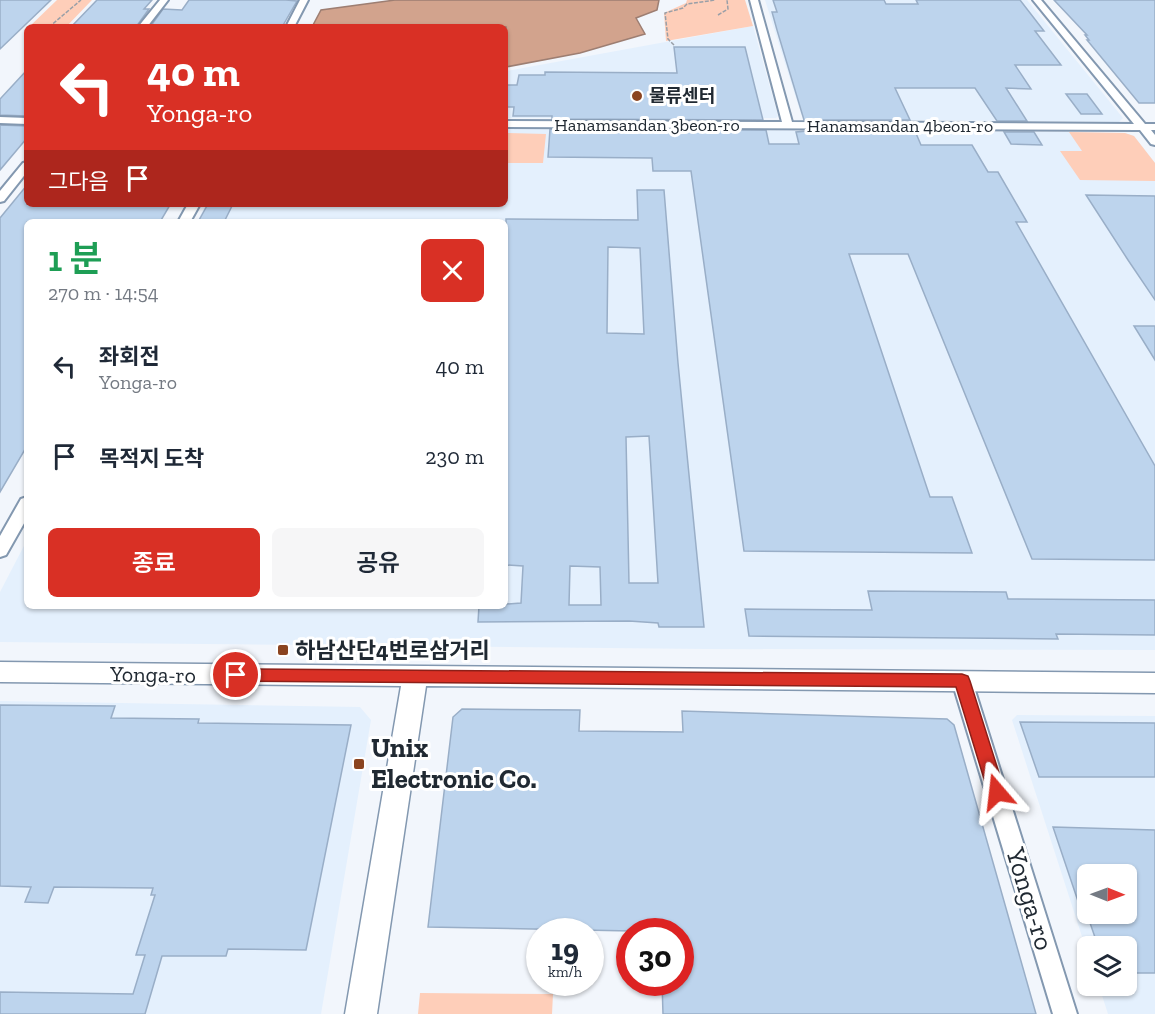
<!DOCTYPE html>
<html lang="ko">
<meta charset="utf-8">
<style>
:root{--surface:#fff;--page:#f6f6f7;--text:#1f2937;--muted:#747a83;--accent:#d93025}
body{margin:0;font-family:"Zilla Slab","Noto Sans KR",serif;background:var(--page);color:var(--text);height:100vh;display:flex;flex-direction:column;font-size:22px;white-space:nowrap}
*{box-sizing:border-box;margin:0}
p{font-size:20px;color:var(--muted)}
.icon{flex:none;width:33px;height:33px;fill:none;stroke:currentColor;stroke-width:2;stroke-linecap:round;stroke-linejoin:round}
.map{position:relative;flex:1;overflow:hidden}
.drawer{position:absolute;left:24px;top:219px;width:484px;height:390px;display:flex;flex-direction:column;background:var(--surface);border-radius:9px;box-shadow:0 2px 4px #0004}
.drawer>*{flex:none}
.guide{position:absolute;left:24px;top:24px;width:484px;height:183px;border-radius:9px;box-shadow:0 2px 4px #0004;background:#d93025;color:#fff;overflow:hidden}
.needle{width:39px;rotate:91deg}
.buttons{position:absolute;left:1077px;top:864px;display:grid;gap:12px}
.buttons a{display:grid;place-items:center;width:60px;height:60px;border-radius:9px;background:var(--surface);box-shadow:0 2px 4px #0004;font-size:30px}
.speed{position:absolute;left:526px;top:918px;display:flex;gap:12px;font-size:30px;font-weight:700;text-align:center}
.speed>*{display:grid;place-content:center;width:78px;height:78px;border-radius:50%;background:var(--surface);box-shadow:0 2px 4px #0004;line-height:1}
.speed small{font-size:15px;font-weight:400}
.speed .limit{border:9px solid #d22;background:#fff;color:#111}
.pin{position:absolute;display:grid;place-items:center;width:51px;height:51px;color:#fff;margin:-26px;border:3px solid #fff;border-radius:50%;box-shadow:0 2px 6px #0007}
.me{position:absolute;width:66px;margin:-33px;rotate:343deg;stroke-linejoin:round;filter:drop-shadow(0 0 4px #0008)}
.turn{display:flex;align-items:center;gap:21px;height:126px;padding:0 24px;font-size:27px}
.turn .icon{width:78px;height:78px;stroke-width:2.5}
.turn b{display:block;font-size:42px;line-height:51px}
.then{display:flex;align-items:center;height:57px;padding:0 24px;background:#0003;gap:12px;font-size:22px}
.round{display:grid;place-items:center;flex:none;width:63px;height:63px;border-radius:9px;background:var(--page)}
.overview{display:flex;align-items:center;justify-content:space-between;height:102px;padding:0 24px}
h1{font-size:36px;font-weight:600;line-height:45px;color:#1e9e55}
.button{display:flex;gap:12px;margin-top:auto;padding:12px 24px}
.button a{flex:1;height:69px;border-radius:9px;background:var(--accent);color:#fff;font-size:24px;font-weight:600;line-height:69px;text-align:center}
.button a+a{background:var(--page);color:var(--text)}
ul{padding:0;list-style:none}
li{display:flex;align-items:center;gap:18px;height:90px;padding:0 24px}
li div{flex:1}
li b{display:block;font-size:22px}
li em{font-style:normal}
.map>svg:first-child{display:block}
.built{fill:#e4f0fd;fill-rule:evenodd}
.green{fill:#feceb9}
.water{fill:#d2a38d;stroke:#9d7e72;stroke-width:1.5}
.building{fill:#bdd4ed;stroke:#99aec7;stroke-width:1.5;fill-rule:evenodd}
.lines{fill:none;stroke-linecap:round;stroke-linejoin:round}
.minor-casing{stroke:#8398b0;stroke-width:4}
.tertiary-casing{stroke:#8398b0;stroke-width:3}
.path{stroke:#999fa7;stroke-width:1.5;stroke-dasharray:4 1.5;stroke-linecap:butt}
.minor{fill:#fff;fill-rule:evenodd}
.tertiary{fill:#fff;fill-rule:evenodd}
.route{fill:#d93025;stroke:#8d1f18;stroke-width:1.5}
.poi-dot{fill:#8b4420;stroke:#fff;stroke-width:2}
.labels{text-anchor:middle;stroke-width:6;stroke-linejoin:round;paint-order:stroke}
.far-poi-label{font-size:18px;font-weight:bold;fill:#202932;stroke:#fff;text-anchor:start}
.far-street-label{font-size:18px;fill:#202932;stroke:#fff}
.poi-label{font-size:22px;font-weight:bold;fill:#202932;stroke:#fff;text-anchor:start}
.street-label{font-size:22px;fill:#202932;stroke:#fff}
.near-poi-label{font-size:27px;font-weight:bold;fill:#202932;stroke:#fff;text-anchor:start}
.near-street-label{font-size:27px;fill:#202932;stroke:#fff}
</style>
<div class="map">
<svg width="1155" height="1014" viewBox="0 0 1155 1014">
<rect width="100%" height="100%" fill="#f2f6fc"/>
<path class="built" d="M765 0H1027L1123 118 1119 122 810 119 801 114Z
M753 26 778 116 776 118H506V71Z
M506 129 1069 132 1125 133 1134 136 1155 163V650L706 649 0 642V592L27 540V606H506V222H197L206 204H506Z
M0 701 360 707 371 720 321 1014H0Z
M1017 715 1155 716V1014H1108L1099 986H1126V946H1088L1087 952 1012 720ZM1088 874H1126V914H1088Z"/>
<path class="green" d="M57 0H92L66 27H29Z
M687 0H745L753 26 666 41 664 13 686 3Z
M1069 132 1125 133 1134 136 1155 163V181L1080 180 1060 151H1082Z
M506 133 546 134 543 163H506Z
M420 993 553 994 552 1014H418Z"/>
<path class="water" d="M395 0H659L657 10 636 18 645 34 580 53 506 67V27H312L321 10Z"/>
<path class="building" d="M0 0H51L0 49Z
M97 0H152L144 9H149L136 27H71Z
M189 0H286L297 1 282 27H150L163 9 182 10Z
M773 0H884L886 4H918L916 0H1020L1044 31H1035L1061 65H1015L1031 89 1006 88 1027 121H997L975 88H895L910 120H804L777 30 772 12H777Z
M1054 0H1155V103H1139L1087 40H1089L1085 35H1087Z
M674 47H745L763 120 552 119V116H513L514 107H506V85H517L519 75H545V72L677 73Z
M27 70V116L0 115V99Z
M1066 94H1087L1102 114H1081Z
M0 125 27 126V138L0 170Z
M550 129 766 130 769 144H799L796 132 807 131H915L921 145H972L988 172H998L1027 222H1016L1155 466V560L1032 559 908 254H849L930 497H952L972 553 744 551 691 171H653L652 158 548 157Z
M1004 132H1034L1042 145 1011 144Z
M27 185V204L170 205 160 222H27V446L0 492V218Z
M637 190H664L678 363 704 627H659L658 623 629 621 478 622 479 606 521 603 523 566 506 565V219L638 220ZM608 247 640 248 644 334 607 333ZM649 436 658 583H629L626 437ZM570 566 600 567 601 605H569Z
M1086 195 1155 196V300L1128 260Z
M208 204H233L224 222H198Z
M1134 326H1155V360Z
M868 591 1006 592 1008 599 1155 600V635L1056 634 1058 639 749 636 745 609 872 610Z
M0 705 115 706 111 718 199 719 198 723 351 725 306 950 228 949 226 956H162L145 1014H0V992L133 994 145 955H136L155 895H151L153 888 54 887 48 903 25 902 31 887 0 886Z
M462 709 580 710 579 731 683 732 682 711 947 719 954 725 1036 1014H663L662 982H681V932L428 927 453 717Z
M1020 722 1155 723V777H1039Z
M1053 827 1155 830V973H1126V946H1098L1088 917 1126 918V874H1088V922H1085Z"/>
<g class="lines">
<g class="minor-casing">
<path id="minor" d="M160 0H168L147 27H138Z
M300 0H308L294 27H286Z
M750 0H758L792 122 1134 124 1033 0H1041L1145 124H1155V130H1151L1155 135V145L1151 144 1140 130 506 127V121L782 122Z
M0 117 27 118V124L0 123Z
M27 162V172L4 201 0 202V191L23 163Z
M188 204H200L190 222H178Z
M27 497V518L6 555 0 557V536L21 499Z
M962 673 969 676 972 681 1077 1014H1053L952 681 955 676Z"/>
</g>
<g class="tertiary-casing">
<path id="tertiary" d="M0 662 1155 673V693L426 686 377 1014H345L401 686 0 682Z"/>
</g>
<path class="path" d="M718 15 728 9 727 0
M49 27 81 0
M674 45 668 39 665 13 683 8 687 4 715 0"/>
<use href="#minor" class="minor"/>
<use href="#tertiary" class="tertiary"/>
</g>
<path class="route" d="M236 669 962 674 968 676 970 681 1005 792 1003 797 997 800 990 797 988 792 956 687 236 681 230 680 228 675 230 671Z"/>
<g class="poi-dot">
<circle cx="637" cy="96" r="6"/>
<rect x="277" y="644" width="12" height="12" rx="3"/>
<rect x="353" y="758" width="12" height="12" rx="3"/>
</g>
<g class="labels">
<g class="far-poi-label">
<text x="649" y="102">물류센터</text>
</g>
<g class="far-street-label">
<text x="647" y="131">Hanamsandan 3beon-ro</text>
<text x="900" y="132">Hanamsandan 4beon-ro</text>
</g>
<g class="poi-label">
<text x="295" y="658">하남산단4번로삼거리</text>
</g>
<g class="street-label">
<text transform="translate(153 674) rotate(1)" y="8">Yonga-ro</text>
</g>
<g class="near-poi-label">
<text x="371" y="757">Unix<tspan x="371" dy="31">Electronic Co.</tspan></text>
</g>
<g class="near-street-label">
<text transform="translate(1030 899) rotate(73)" y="9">Yonga-ro</text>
</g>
</g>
</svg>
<div class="buttons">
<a><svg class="needle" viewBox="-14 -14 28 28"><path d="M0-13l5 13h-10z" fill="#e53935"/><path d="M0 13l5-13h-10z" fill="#747a83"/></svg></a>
<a><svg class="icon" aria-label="layers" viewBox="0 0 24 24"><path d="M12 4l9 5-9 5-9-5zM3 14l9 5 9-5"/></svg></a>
</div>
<div class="speed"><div>19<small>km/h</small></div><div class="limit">30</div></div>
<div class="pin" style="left:236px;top:675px;background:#d93025"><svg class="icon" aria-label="arrive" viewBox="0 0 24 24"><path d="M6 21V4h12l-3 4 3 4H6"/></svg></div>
<svg class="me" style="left:997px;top:792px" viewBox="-20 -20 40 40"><path d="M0-17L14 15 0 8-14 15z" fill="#d93025" stroke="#fff" stroke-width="4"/></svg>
<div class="guide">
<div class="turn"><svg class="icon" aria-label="left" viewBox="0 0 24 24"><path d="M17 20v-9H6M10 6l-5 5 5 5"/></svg><div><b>40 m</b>Yonga-ro</div></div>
<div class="then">그다음<svg class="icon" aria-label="arrive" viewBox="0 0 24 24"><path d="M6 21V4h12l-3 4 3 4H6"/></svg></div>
</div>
<section class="drawer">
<div class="overview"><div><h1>1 분</h1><p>270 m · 14:54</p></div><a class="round" style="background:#d93025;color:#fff"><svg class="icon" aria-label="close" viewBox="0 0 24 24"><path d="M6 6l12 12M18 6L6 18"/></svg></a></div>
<ul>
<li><svg class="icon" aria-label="left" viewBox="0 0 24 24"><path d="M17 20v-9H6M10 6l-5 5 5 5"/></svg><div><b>좌회전</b><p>Yonga-ro</p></div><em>40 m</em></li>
<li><svg class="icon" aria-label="arrive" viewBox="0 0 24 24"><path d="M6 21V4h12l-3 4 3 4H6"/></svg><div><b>목적지 도착</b></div><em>230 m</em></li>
</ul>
<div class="button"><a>종료</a><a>공유</a></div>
</section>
</div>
